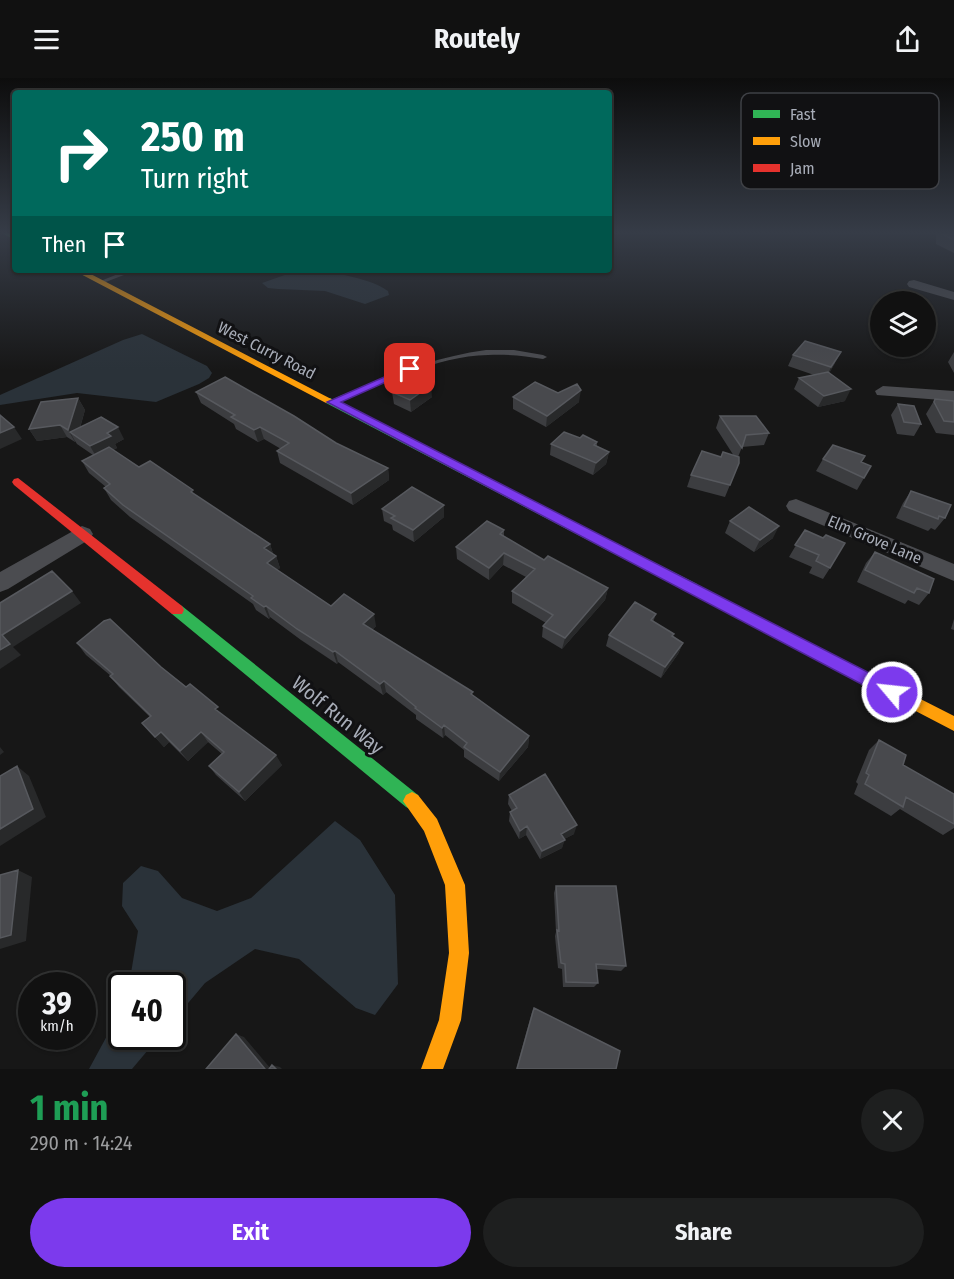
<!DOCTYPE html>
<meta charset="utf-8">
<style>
:root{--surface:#111;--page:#1e1f1f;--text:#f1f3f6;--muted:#9c9d9f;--line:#303131;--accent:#7c3aed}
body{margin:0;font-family:"Fira Sans Condensed",sans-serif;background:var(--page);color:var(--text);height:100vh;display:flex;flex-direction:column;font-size:22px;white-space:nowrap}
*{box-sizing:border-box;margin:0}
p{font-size:20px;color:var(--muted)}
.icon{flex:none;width:33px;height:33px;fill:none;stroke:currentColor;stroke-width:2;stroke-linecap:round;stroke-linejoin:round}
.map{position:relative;height:991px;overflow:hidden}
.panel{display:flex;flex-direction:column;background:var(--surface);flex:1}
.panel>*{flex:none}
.banner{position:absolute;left:12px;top:12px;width:600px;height:183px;border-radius:6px;box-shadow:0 2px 4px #0004,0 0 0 2px var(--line);background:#00695c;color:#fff;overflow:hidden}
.controls{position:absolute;left:870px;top:213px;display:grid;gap:12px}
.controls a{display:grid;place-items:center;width:66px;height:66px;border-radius:50%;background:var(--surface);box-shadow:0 2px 4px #0004,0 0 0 2px var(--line);font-size:30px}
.speed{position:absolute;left:18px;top:894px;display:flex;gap:12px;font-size:30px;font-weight:700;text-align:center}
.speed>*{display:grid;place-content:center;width:78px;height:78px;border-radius:50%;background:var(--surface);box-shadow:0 2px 4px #0004,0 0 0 2px var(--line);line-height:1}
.speed small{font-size:15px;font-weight:400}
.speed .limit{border:3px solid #111;border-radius:9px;background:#fff;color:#111}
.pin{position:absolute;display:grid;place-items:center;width:51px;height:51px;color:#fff;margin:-26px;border-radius:12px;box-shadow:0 3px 9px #0006}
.me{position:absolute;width:66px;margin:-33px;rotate:298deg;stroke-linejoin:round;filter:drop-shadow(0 0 4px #0008)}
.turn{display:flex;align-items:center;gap:21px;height:126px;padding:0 30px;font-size:27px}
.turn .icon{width:78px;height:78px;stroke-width:2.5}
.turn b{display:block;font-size:42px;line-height:51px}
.then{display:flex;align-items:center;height:57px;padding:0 30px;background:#0003;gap:12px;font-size:22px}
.round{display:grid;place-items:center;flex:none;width:63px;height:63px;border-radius:32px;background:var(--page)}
.head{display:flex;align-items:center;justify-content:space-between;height:102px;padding:0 30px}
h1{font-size:36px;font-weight:700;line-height:45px;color:#1e9e55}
.button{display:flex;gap:12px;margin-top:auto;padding:12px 30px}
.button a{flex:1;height:69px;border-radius:36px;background:var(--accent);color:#fff;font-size:24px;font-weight:700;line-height:69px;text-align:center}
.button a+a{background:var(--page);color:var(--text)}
header{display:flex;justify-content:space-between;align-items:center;height:78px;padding:0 30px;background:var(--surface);font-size:27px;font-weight:700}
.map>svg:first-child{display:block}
.water{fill:#2a3239}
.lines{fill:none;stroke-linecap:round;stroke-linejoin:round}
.lane{fill:#4b4c50;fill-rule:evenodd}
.street{fill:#4b4c50;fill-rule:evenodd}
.fast{fill:#30b455;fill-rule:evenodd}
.slow{fill:#ff9f0a;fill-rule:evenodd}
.jam{fill:#e5322d;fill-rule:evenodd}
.wall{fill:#3c3d40}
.shaded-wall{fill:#28292a}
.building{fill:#48494d;stroke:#57595e;stroke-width:1.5}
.route{fill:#7c3aed;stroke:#51269a;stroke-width:1.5}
.labels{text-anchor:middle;stroke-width:6;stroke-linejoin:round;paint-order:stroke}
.street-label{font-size:16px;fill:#a8adb8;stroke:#111113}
.near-street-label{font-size:20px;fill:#a8adb8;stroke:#111113}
.key{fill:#111113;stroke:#3e4045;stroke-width:1.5}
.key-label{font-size:16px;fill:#a8adb8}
</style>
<header><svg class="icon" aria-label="menu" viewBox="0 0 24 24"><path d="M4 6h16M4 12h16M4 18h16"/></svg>Routely<svg class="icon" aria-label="share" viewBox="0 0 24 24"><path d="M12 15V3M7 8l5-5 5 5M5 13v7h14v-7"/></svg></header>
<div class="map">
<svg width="954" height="991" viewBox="0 0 954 991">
<rect width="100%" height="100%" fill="#171717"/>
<path class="water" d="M299 192C323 192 369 199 388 213L389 217 365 226 325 213 278 211 268 210 262 205Z
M142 256 207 288 212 295 209 300 199 306 156 324 77 315 0 327V317L123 262Z
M335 743 360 762 395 817 398 906 375 937 356 930 299 881 255 871 205 905 173 943 172 908 129 907 138 853 122 828 123 805 141 788 158 793 182 820 217 833 251 820Z
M121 932 122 958 159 959 132 991H89Z"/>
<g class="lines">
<path class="lane" d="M128 192H137L103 205 98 204Z
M486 272H514L543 277 547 279 543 281C525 278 507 276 488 277 435 278 384 306 336 326H330L329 324C338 317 352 314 363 309 403 292 442 278 486 272Z"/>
<path class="street" d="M914 202 954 214V222L909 209 907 206 909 203Z
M883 308 954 313V323L877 317 875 313Z
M796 421 954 486V503L789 433 786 428 789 423Z
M82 448 90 451 93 456 90 461 8 511 0 514V494Z"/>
<path class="fast" d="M0 154H8L15 157V162Z
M330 320 697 506 699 510 697 514H687L326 325V321Z
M177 526 182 528 418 717 421 723 418 729 412 732 406 729 172 536 170 532 172 528Z"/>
<path class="slow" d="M73 192H83L335 323 334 325H326Z
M692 505 954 638V653L687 514 685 510 687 506Z
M412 714 418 717 437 741 465 807 469 875 461 942 443 991H421L439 942 449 875 445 807 424 753 403 723 406 717Z"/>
<path class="jam" d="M18 400 182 528 184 532 182 536H172L14 407 12 404 14 401Z"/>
</g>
<path class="wall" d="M936 154H954V175L936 166Z
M954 274V295L948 284Z
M793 277 835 285 829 295 845 323 818 329 794 311 799 300 814 297 788 288Z
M196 314 336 365 388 390 389 402 353 427 280 385 277 373 281 371 264 361 258 364 236 351 234 346 201 325Z
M392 314 432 319 411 334 394 326Z
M558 315 579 324 546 349 513 331V319Z
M78 320 85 332 80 350 124 361 115 366 117 370 113 372 139 389 195 417 270 466 273 476 276 478 280 490 277 492 331 528 376 548 372 552 473 617 529 658 528 669 499 703 464 679V672L445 657 443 660 416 641V637L386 614 383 617 338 584 337 586 301 562 270 539 269 541 256 532 253 526 130 439 111 422 104 410 106 409 89 395 82 383 93 377 77 366 75 363V364L67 359 37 363 29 351Z
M935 321 954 323V357L936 355 926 336Z
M898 326 921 346 914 358 897 356 891 337Z
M720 338 769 355 764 367 742 369 738 379 739 385 725 419 687 409 691 397 721 379 734 378 716 350Z
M580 360 597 364V368L609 374 606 386 593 397 550 377 551 366Z
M823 381 861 384 871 388 857 412 816 393Z
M911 413 945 440 935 452 931 450 928 453 896 440 903 425Z
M382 431 444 439 414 464 393 452 392 447 384 443Z
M730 443 773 460 754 474 725 455Z
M504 452V458L544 482 608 510 605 522 562 571 542 559 543 548 546 545 512 525V513L526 499 503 487 489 502 457 481 456 469Z
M805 452 830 490 823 501 809 495 812 489 789 479Z
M875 474 929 515 919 527 908 522 905 526 857 504 866 485Z
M656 536 653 544 683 565 678 576 661 600 606 568 609 557Z
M954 541V552L951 551Z
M77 565 161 589 223 637 282 687 245 723 216 697 209 688 222 676 208 664 188 683 169 664 164 669 142 645 150 639 119 609 110 598H111L86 577Z
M879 662 903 687 954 716V750L943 757 900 731 891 738 854 716 858 706 856 704 869 672Z
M509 717 574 756 564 761 562 770 540 781 526 757 519 761 509 743 510 734 512 733 508 726Z
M556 808 626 888 621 893 597 891 598 905 594 909H563L562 891 558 890 555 858 556 854 554 815Z
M534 930 616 991H516L532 934Z"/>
<path class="shaded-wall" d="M841 274 835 285 826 301 831 289Z
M431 307 432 319 411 334 410 322Z
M851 311 845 323 818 329 824 318Z
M581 312 579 324 546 349 547 338Z
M78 320 85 332 77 359 70 354 75 363V364L68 352Z
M60 347 67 359 37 363 29 351Z
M14 349 22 361 0 371V355Z
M118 349 124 361 115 366 117 370 97 380 90 368 107 355Z
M260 349 264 361 258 364 254 352Z
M609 374 606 386 593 397 596 385Z
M388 390 389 402 353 427 351 415Z
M444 427V439L414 464 413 452Z
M779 448 773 460 754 474 760 462Z
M270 466 274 478 264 470Z
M504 475 503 487 489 502V490Z
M276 478 280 490 271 497 267 485Z
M608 510 605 522 562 571 565 560Z
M72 513 81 525 13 569 21 577 0 591V572L2 557Z
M266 528 270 539 269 541 264 529Z
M374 536 376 548 365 558 363 546Z
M683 565 678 576 661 600 665 589Z
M335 573 338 584 337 586 333 574Z
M384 603 386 614 383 617 380 606Z
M444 647 445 657 443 660 442 650Z
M161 654 169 664 164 669 155 659Z
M201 654 208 664 188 683 180 673Z
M529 658 528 669 499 703 500 694Z
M0 669 4 674 0 677Z
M276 677 282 687 245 723 239 714Z
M17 688 29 698 46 739 0 768V751Z
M577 747 574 756 559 764 561 756Z
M527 748 526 757 519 761 520 753Z
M565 762 562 770 540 781 542 773Z
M18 792 32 799 26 863 0 871V860Z
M236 956 244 959 271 991H265Z
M272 987 280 989 282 991H276Z"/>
<path class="building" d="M942 154H954V162L942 156Z
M805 263 841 274 831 289 793 277Z
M828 294 851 311 824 318 799 300Z
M225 299 294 338 336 365 388 390 351 415 277 373 289 365 260 349 254 352 231 339 235 337 196 314Z
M415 299 431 307 410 322 392 314Z
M535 304 558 315 577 306 581 312 547 338 513 319Z
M78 320 68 352 60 347 29 351 41 324Z
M935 321 954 323V344L944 343 934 324Z
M898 326 914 328 921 346 904 344Z
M0 337 14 349 0 355Z
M720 338H756L769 355 746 357 742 370Z
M101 339 118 349 107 355 111 358 90 368 70 354Z
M564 354 580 360 583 357 597 364 594 367 609 374 596 385 551 366Z
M833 367 865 378 861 384 871 388 864 400 823 381Z
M109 369 139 389 150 383 193 412 191 414 270 466 264 470 276 478 267 485 331 528 344 516 374 536 363 546 473 614 471 616 529 658 500 694 464 669 467 665 444 647 442 650 415 630 416 629 384 603 380 606 335 573 333 574 297 551 266 528 264 529 251 520 253 518 123 427 104 410 110 406 82 383Z
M702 373 721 379 723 374 739 379V385L730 407 691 397Z
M412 409 444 427 413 452 391 440 395 438 382 431Z
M911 413 951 427 945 440 939 438 938 441 904 428Z
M749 429 779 448 760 462 730 443Z
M487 443 504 452 500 456 544 482 548 478 608 510 565 560 543 548 553 537 512 513 535 491 504 475 489 490 456 469Z
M805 452 823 460 826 457 845 465 830 490 816 483 819 477 795 467Z
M875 474 934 501 929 515 917 510 914 515 865 492Z
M52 493 72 513 2 557 10 566 0 572V525Z
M635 524 656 536 651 542 674 556 672 558 683 565 665 589 609 557Z
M110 541 161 589 186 609 190 606 218 629 215 631 276 677 239 714 209 688 224 674 201 654 180 673 161 654 155 659 142 645 151 638 110 598 113 596 77 565 104 543Z
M879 662 906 677 903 687 954 716V746L906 719 903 729 865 706 869 697 866 695Z
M17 688 33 731 0 751V698Z
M545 696 577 747 561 756 565 762 542 773 527 748 520 753 510 734 517 730 509 717Z
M18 792 11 857 0 860V797Z
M556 808H616L626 888 596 886 598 905 566 904 565 886 561 885 557 852 559 853Z
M534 930 620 973 616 991H517Z
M236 956 265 991H206Z
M272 987 276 991H269Z"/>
<linearGradient id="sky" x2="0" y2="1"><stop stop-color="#0d0d0d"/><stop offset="0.53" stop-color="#363c47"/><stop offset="1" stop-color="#363c47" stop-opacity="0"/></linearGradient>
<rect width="954" height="292" fill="url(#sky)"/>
<path class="route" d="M407 289 415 291 341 324 897 609 900 614 897 619 892 621 886 619 327 324Z"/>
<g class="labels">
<g class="street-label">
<text transform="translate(267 272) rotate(27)" y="6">West Curry Road</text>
<text transform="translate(875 461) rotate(23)" y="6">Elm Grove Lane</text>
</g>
<g class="near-street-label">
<text transform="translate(338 637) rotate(39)" y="7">Wolf Run Way</text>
</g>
</g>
<rect x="741" y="15" width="198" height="96" rx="9" class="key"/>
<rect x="753" y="32" width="27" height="8" fill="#30b455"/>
<rect x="753" y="59" width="27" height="8" fill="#ff9f0a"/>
<rect x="753" y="86" width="27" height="8" fill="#e5322d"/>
<g class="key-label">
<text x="790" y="42">Fast</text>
<text x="790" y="69">Slow</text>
<text x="790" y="96">Jam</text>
</g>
</svg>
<div class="controls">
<a><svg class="icon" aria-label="layers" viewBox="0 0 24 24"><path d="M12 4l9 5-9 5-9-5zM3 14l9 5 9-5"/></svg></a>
</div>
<div class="speed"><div>39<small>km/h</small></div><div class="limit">40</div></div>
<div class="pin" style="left:410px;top:291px;background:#d93025"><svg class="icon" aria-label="arrive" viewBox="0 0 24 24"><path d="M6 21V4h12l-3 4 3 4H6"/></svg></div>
<svg class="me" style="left:892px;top:614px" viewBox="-20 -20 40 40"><circle r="17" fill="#7c3aed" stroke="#fff" stroke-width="3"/><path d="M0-11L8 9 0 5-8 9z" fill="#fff"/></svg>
<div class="banner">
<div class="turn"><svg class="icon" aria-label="right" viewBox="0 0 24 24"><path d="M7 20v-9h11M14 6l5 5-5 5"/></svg><div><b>250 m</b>Turn right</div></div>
<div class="then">Then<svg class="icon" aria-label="arrive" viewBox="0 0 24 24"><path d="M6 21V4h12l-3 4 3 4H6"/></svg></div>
</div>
</div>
<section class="panel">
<div class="head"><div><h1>1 min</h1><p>290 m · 14:24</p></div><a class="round"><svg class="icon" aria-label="close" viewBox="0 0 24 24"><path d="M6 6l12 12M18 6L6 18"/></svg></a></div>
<div class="button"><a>Exit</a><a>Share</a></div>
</section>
